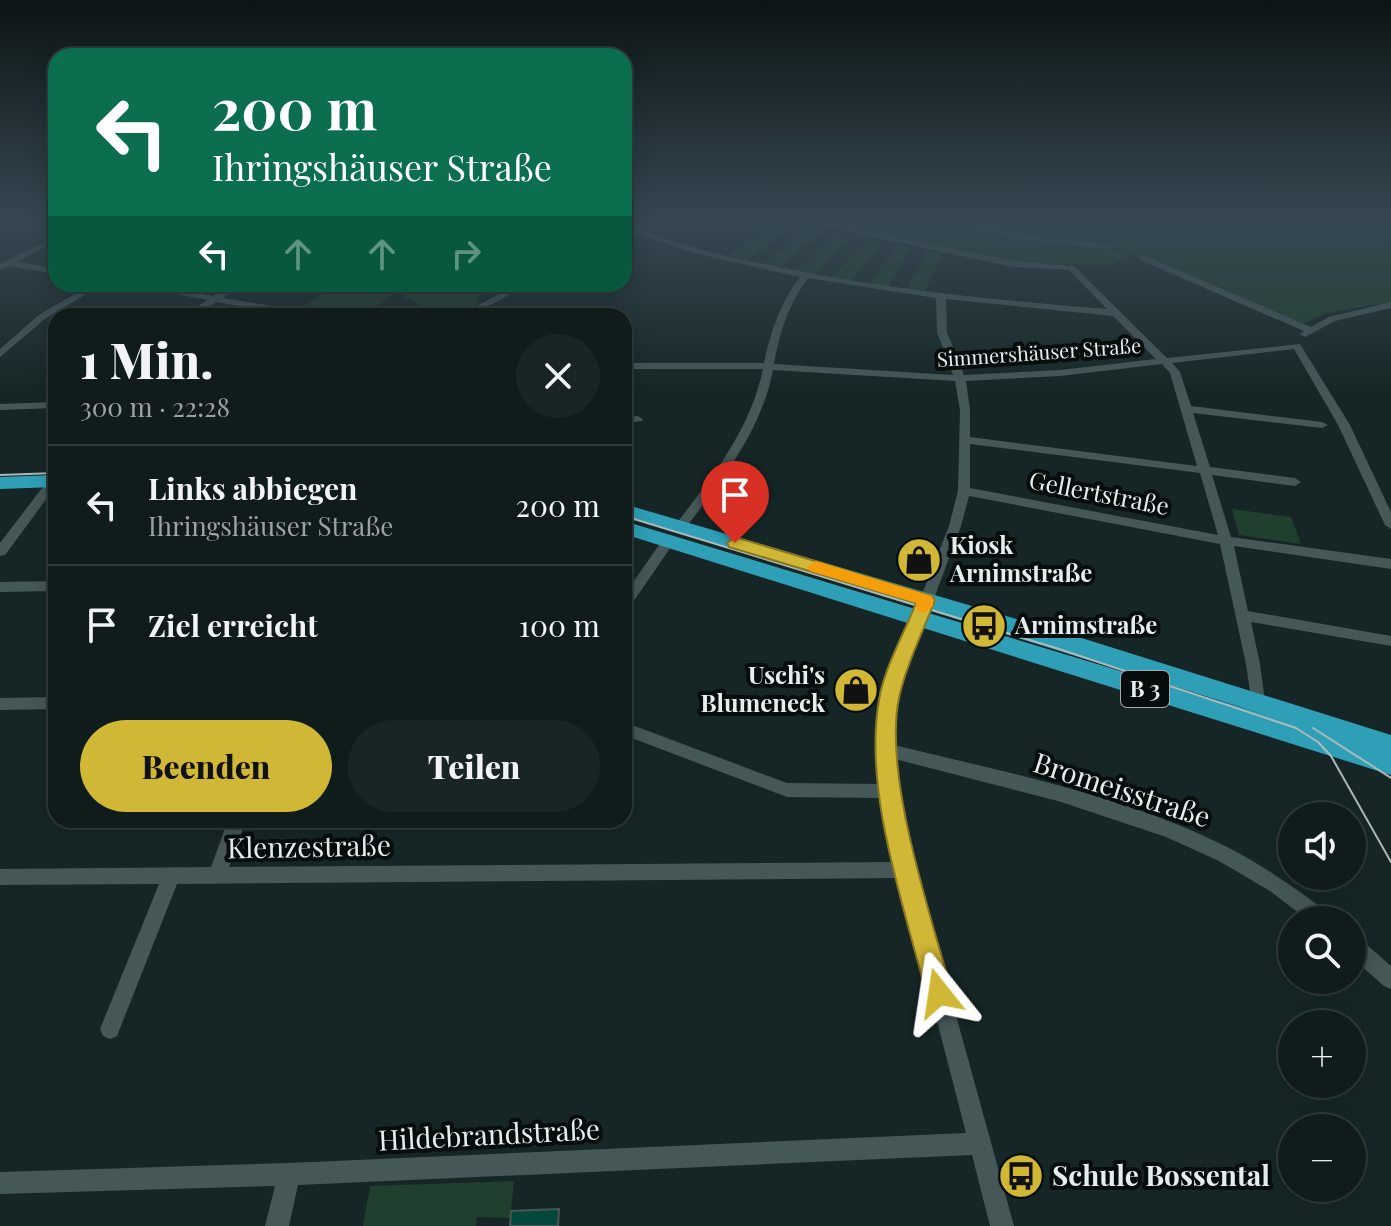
<!DOCTYPE html>
<html lang="de">
<meta charset="utf-8">
<style>
:root{--surface:#101c1c;--page:#192525;--text:#f1f3f6;--muted:#9ca1a3;--line:#303a3b;--accent:#d1b736}
body{margin:0;font-family:"Playfair Display",serif;background:var(--page);color:var(--text);height:100vh;display:flex;flex-direction:column;font-size:30px;white-space:nowrap}
*{box-sizing:border-box;margin:0}
p{font-size:26px;color:var(--muted)}
.icon{flex:none;width:44px;height:44px;fill:none;stroke:currentColor;stroke-width:2;stroke-linecap:round;stroke-linejoin:round}
.map{position:relative;flex:1;overflow:hidden}
.drawer{position:absolute;left:48px;top:308px;width:584px;height:520px;display:flex;flex-direction:column;background:var(--surface);border-radius:24px;box-shadow:0 4px 20px #0003,0 0 0 2px var(--line)}
.drawer>*{flex:none}
.top-card{position:absolute;left:48px;top:48px;width:584px;height:244px;border-radius:24px;box-shadow:0 4px 20px #0003,0 0 0 2px var(--line);background:#0b6e4f;color:#fff;overflow:hidden}
.controls{position:absolute;left:1278px;top:802px;display:grid;gap:16px}
.controls a{display:grid;place-items:center;width:88px;height:88px;border-radius:50%;background:var(--surface);box-shadow:0 4px 20px #0003,0 0 0 2px var(--line);font-size:40px}
.pin{position:absolute;display:grid;place-items:center;width:68px;height:68px;color:#fff;margin:-82px -34px;border-radius:50% 50% 50% 0;rotate:-45deg;box-shadow:0 0 8px #0007}
.pin .icon{rotate:45deg}
.me{position:absolute;width:88px;margin:-44px;rotate:345deg;stroke-linejoin:round;filter:drop-shadow(0 0 6px #0008)}
.turn{display:flex;align-items:center;gap:28px;height:168px;padding:0 32px;font-size:36px}
.turn .icon{width:104px;height:104px;stroke-width:2.5}
.turn b{display:block;font-size:56px;line-height:68px}
.lanes{display:flex;align-items:center;height:76px;padding:0 32px;background:#0003;justify-content:center;gap:40px;direction:ltr}
.lanes .off{opacity:.35}
.round{display:grid;place-items:center;flex:none;width:84px;height:84px;border-radius:42px;background:var(--page)}
.overview{display:flex;align-items:center;justify-content:space-between;height:136px;padding:0 32px}
h1{font-size:48px;font-weight:800;line-height:60px}
.primary-button{display:flex;gap:16px;margin-top:auto;padding:16px 32px}
.primary-button a{flex:1;height:92px;border-radius:48px;background:var(--accent);color:#111;font-size:32px;font-weight:800;line-height:92px;text-align:center}
.primary-button a+a{background:var(--page);color:var(--text)}
ul{padding:0;list-style:none}
li{display:flex;align-items:center;gap:24px;height:120px;padding:0 32px;border-top:2px solid var(--line)}
li div{flex:1}
li b{display:block;font-size:30px}
li em{font-style:normal}
.map>svg:first-child{display:block}
.green{fill:#213f2e}
.building{fill:#04473d;stroke:#475753;stroke-width:2}
.lines{fill:none;stroke-linecap:round;stroke-linejoin:round}
.street{fill:#465758;fill-rule:evenodd}
.primary{fill:#2f9fb7;fill-rule:evenodd}
.tram{stroke:#adb9b9;stroke-width:2}
.route{fill:#d1b736;stroke:#887723;stroke-width:2}
.slow{fill:#f59e0b}
.labels{text-anchor:middle;stroke-width:8;stroke-linejoin:round;paint-order:stroke}
.far-street-label{font-size:20px;fill:#e4eeee;stroke:#070d0d}
.shield{fill:#070d0d;stroke:#a2aaaa;stroke-width:2}
.shield-label{font-size:22px;font-weight:bold;fill:#e4eeee}
.street-label{font-size:24px;fill:#e4eeee;stroke:#070d0d}
.poi-label{font-size:24px;font-weight:bold;fill:#e4eeee;stroke:#070d0d;text-anchor:start}
.near-street-label{font-size:28px;fill:#e4eeee;stroke:#070d0d}
.near-poi-label{font-size:28px;font-weight:bold;fill:#e4eeee;stroke:#070d0d;text-anchor:start}
</style>
<div class="map">
<svg width="1391" height="1226" viewBox="0 0 1391 1226">
<rect width="100%" height="100%" fill="#162626"/>
<path class="green" d="M778 222 797 223 748 260 728 255Z
M825 222H944L1020 238 1104 247 1131 256 1114 262 1117 266 1021 263 839 229 837 225Z
M951 222H1083L1103 245 1019 235Z
M1089 222H1391V302L1326 313 1302 324 1106 244Z
M811 226 824 230 781 267 762 264Z
M839 233 853 236 815 274 797 270Z
M867 239 882 242 851 281 832 277Z
M897 245 911 248 888 287 869 284Z
M928 251 942 253 925 292 906 289Z
M339 284H506L478 297 477 305 464 312 451 306 434 314 397 292 363 316H288Z
M1232 509 1291 517 1301 544 1239 535Z
M514 1181 510 1218 477 1217 476 1226H363L370 1186Z"/>
<path class="building" d="M559 1209 558 1226H510L511 1211Z"/>
<g class="lines">
<path class="street" d="M644 222H654L640 230C682 246 725 256 769 265 881 289 994 300 1107 309L1069 270 1014 267 800 222H815L1014 261 1074 266 1167 358 1300 344 1350 425 1391 512V529L1385 525 1338 425 1294 349 1172 363 1180 372 1191 406 1322 422 1328 425 1322 428 1193 413 1210 467 1295 478 1301 482 1295 486 1212 475 1231 537 1391 559V569L1234 546 1248 611 1391 636V646L1251 622 1260 664 1265 701 1262 705 1257 707 1252 705 1246 664 1220 544 969 496 961 526 897 698 894 745C1008 773 1128 796 1233 850 1267 868 1298 890 1330 914L1332 920H1308L1270 891 1219 861 1166 837 1058 801 895 759 898 791 916 870 1014 1226H990L972 1155 298 1185 289 1226H265L275 1186 0 1194V1172L289 1163 966 1133 900 878 177 884 117 1036 110 1039 103 1036 100 1029 159 884 0 885V869L211 867 228 820H246L229 867 896 862 883 798 787 797 624 735V722L787 783 881 784 878 750 881 698 949 526 958 491 960 410 955 381 773 370C761 432 722 480 684 530H676L674 527 676 524C713 476 750 430 763 369H624V363H764C771 331 780 303 800 277L698 254 633 233 628 235 624 233 627 231 624 229V225L633 227ZM808 278 936 298 937 332 953 375 774 364C780 332 788 305 808 278ZM946 299 1113 316 1156 359 1060 370 964 375 947 332ZM1162 364 1170 373 1197 466 970 437V410L966 381 1060 376ZM970 444 1200 473 1218 535 970 488Z
M945 222H960L1021 235 1108 245 1112 247 1108 249 1021 239Z
M56 236V241L17 262 56 268V274L9 266 0 270V264Z
M1143 255 1311 327 1329 317 1391 302V308L1335 321 1305 337 1300 334 1304 331 1140 260 1139 258Z
M93 284H104L46 318 0 357V349L40 314Z
M126 284H145L213 296 231 284H241L223 298 284 308 289 311 284 314 216 302 195 316H184L207 300Z
M519 284H530L469 316H457Z
M56 402V408L0 410V404Z
M638 416 643 419 642 421 624 423V417Z
M56 474V486L5 555 0 556V543L52 475Z
M669 537 675 541 629 608 624 610V595L664 538Z
M56 581V591L0 592V582Z
M56 697V709L0 710V698Z
M1352 936 1359 938 1391 966V989L1384 986 1352 958Z"/>
<path class="primary" d="M56 475V487L0 489V477Z
M624 504 1088 640 1391 735V775L624 534V521L1276 718 624 516Z"/>
<path class="tram" d="M0 475 56 473
M624 516 1056 648 1296 728 1318 742 1331 756 1391 862
M1313 728 1391 778"/>
</g>
<linearGradient id="sky" x2="0" y2="1"><stop stop-color="#0c1515"/><stop offset="0.56" stop-color="#364752"/><stop offset="1" stop-color="#364752" stop-opacity="0"/></linearGradient>
<rect width="1391" height="394" fill="url(#sky)"/>
<path class="route" d="M735 537 932 596 935 600C923 632 906 665 899 698 883 777 931 915 952 993L948 1002 939 1006 930 1002 926 993C904 905 863 791 879 700 884 668 904 634 916 603L729 547 727 543Z"/>
<path class="slow" d="M816 561 932 596 933 606 924 613 918 611 916 603 810 571 807 567Z"/>
<defs>
<g id="shop-disc" transform="scale(2.3)"><circle r="9.5" fill="#d1b736" stroke="#070d0d"/><path d="M-5-2.5h2.3a2.7 3.5 0 0 1 5.4 0H5L5.5 6h-11ZM-1.5-2.5h3a1.5 2.3 0 0 0-3 0Z" fill="#111"/></g>
<g id="bus-disc" transform="scale(2.3)"><circle r="9.5" fill="#d1b736" stroke="#070d0d"/><path d="M-5-6H5V4H4V6H2V4H-2V6H-4V4H-5ZM-3.5-4V0h7V-4ZM-3.5 1.2v1.5H-2V1.2ZM2 1.2v1.5H3.5V1.2Z" fill="#111"/></g>
</defs>
<g fill-rule="evenodd">
<use href="#shop-disc" x="919" y="560"/>
<use href="#bus-disc" x="984" y="626"/>
<use href="#shop-disc" x="856" y="690"/>
<use href="#bus-disc" x="1021" y="1176"/>
</g>
<g class="labels">
<g class="far-street-label">
<text transform="translate(1039 353) rotate(-4)" y="7">Simmershäuser Straße</text>
</g>
<rect class="shield" x="1121" y="671" width="48" height="36" rx="6"/>
<g class="shield-label">
<text x="1145" y="697">B 3</text>
</g>
<g class="street-label">
<text transform="translate(1099 494) rotate(11)" y="8">Gellertstraße</text>
</g>
<g class="poi-label">
<text x="950" y="554">Kiosk<tspan x="950" dy="28">Arnimstraße</tspan></text>
<text x="1015" y="634">Arnimstraße</text>
<text x="825" y="684" text-anchor="end">Uschi's<tspan x="825" dy="28">Blumeneck</tspan></text>
</g>
<g class="near-street-label">
<text transform="translate(1122 790) rotate(18)" y="10">Bromeisstraße</text>
<text transform="translate(309 847) rotate(-1)" y="10">Klenzestraße</text>
<text transform="translate(489 1135) rotate(-3)" y="10">Hildebrandstraße</text>
</g>
<g class="near-poi-label">
<text x="1052" y="1186">Schule Bossental</text>
</g>
</g>
</svg>
<div class="controls">
<a><svg class="icon" aria-label="sound" viewBox="0 0 24 24"><path d="M4 9h4l5-4v14l-5-4H4zM17 9q2 3 0 6"/></svg></a>
<a><svg class="icon" aria-label="search" viewBox="0 0 24 24"><circle cx="10" cy="10" r="6"/><path d="M15 15l6 6"/></svg></a>
<a>+</a>
<a>−</a>
</div>
<div class="pin" style="left:735px;top:543px;background:#d93025"><svg class="icon" aria-label="arrive" viewBox="0 0 24 24"><path d="M6 21V4h12l-3 4 3 4H6"/></svg></div>
<svg class="me" style="left:939px;top:993px" viewBox="-20 -20 40 40"><path d="M0-17L14 15 0 8-14 15z" fill="#d1b736" stroke="#fff" stroke-width="4"/></svg>
<div class="top-card">
<div class="turn"><svg class="icon" aria-label="left" viewBox="0 0 24 24"><path d="M17 20v-9H6M10 6l-5 5 5 5"/></svg><div><b>200 m</b>Ihringshäuser Straße</div></div>
<div class="lanes"><svg class="icon" aria-label="left" viewBox="0 0 24 24"><path d="M17 20v-9H6M10 6l-5 5 5 5"/></svg><svg class="icon off" aria-label="ahead" viewBox="0 0 24 24"><path d="M12 20V5M6 11l6-6 6 6"/></svg><svg class="icon off" aria-label="ahead" viewBox="0 0 24 24"><path d="M12 20V5M6 11l6-6 6 6"/></svg><svg class="icon off" aria-label="right" viewBox="0 0 24 24"><path d="M7 20v-9h11M14 6l5 5-5 5"/></svg></div>
</div>
<section class="drawer">
<div class="overview"><div><h1>1 Min.</h1><p>300 m · 22:28</p></div><a class="round"><svg class="icon" aria-label="close" viewBox="0 0 24 24"><path d="M6 6l12 12M18 6L6 18"/></svg></a></div>
<ul>
<li><svg class="icon" aria-label="left" viewBox="0 0 24 24"><path d="M17 20v-9H6M10 6l-5 5 5 5"/></svg><div><b>Links abbiegen</b><p>Ihringshäuser Straße</p></div><em>200 m</em></li>
<li><svg class="icon" aria-label="arrive" viewBox="0 0 24 24"><path d="M6 21V4h12l-3 4 3 4H6"/></svg><div><b>Ziel erreicht</b></div><em>100 m</em></li>
</ul>
<div class="primary-button"><a>Beenden</a><a>Teilen</a></div>
</section>
</div>
